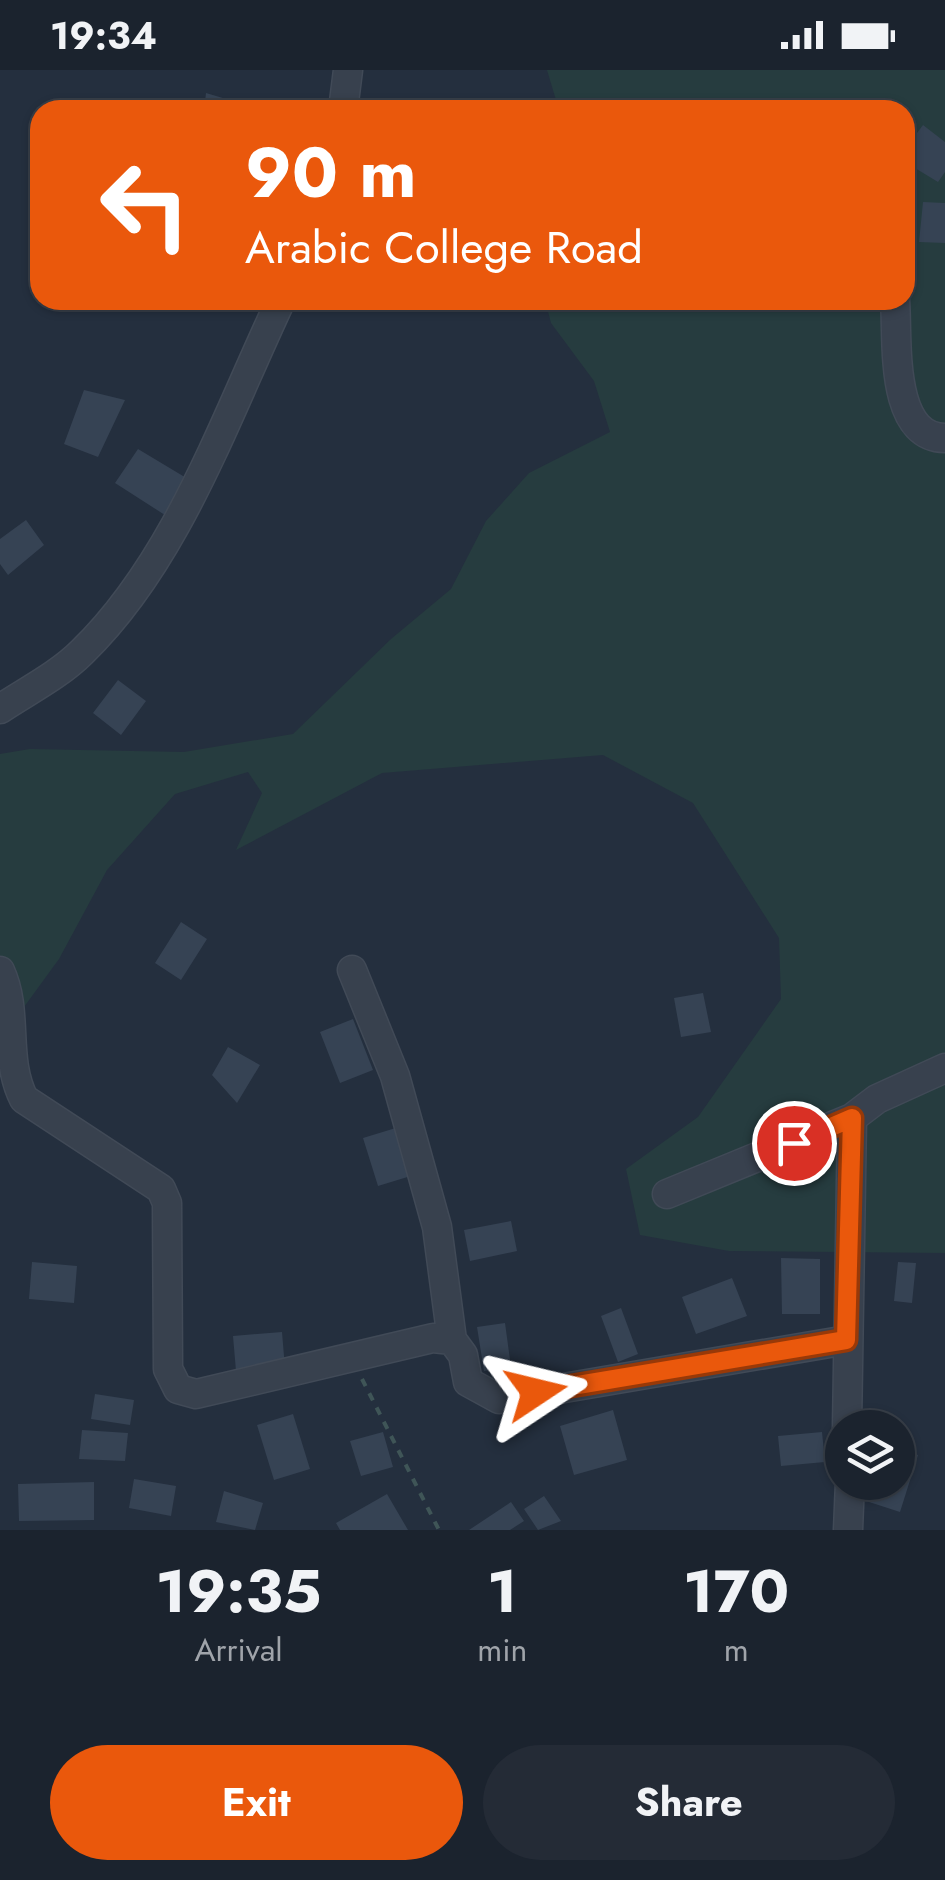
<!DOCTYPE html>
<style>
:root{--surface:#1b232e;--page:#242b36;--text:#f1f3f6;--muted:#a0a4aa;--line:#39404a;--accent:#ea580c}
body{margin:0;font-family:Jost,sans-serif;background:var(--page);color:var(--text);height:100vh;display:flex;flex-direction:column;font-size:38px;white-space:nowrap}
*{box-sizing:border-box;margin:0}
p{font-size:32px;color:var(--muted)}
.icon{flex:none;width:55px;height:55px;fill:none;stroke:currentColor;stroke-width:2;stroke-linecap:round;stroke-linejoin:round}
.map{position:relative;height:1460px;overflow:hidden}
.drawer{display:flex;flex-direction:column;background:var(--surface);flex:1}
.drawer>*{flex:none}
.top-card{position:absolute;left:30px;top:30px;width:885px;height:210px;border-radius:30px;box-shadow:0 2px 8px #0004,0 0 0 2px var(--line);background:#ea580c;color:#fff;overflow:hidden}
.fabs{position:absolute;left:825px;top:1340px;display:grid;gap:20px}
.fabs a{display:grid;place-items:center;width:90px;height:90px;border-radius:50%;background:var(--surface);box-shadow:0 2px 8px #0004,0 0 0 2px var(--line);font-size:50px}
.pin{position:absolute;display:grid;place-items:center;width:85px;height:85px;color:#fff;margin:-42px;border:5px solid #fff;border-radius:50%;box-shadow:0 2px 10px #0007}
.me{position:absolute;width:110px;margin:-55px;rotate:80deg;stroke-linejoin:round;filter:drop-shadow(0 0 8px #0008)}
.turn{display:flex;align-items:center;gap:35px;height:210px;padding:0 50px;font-size:45px}
.turn .icon{width:130px;height:130px;stroke-width:2.5}
.turn b{display:block;font-size:70px;line-height:85px}
.eta{display:flex;justify-content:space-evenly;align-items:center;height:170px;text-align:center}
.eta b{font-size:60px;font-weight:700;line-height:70px}
.primary-button{display:flex;gap:20px;margin-top:auto;padding:20px 50px}
.primary-button a{flex:1;height:115px;border-radius:60px;background:var(--accent);color:#fff;font-size:40px;font-weight:700;line-height:115px;text-align:center}
.primary-button a+a{background:var(--page);color:var(--text)}
.status{display:flex;justify-content:space-between;align-items:center;height:70px;padding:0 50px;background:var(--surface);direction:ltr}
.status svg{height:28px;fill:currentColor}
.map>svg:first-child{display:block}
.green{fill:#263c3f}
.building{fill:#364354}
.lines{fill:none;stroke-linecap:round;stroke-linejoin:round}
.street-casing{stroke:#414a57;stroke-width:31}
.path{stroke:#3f5557;stroke-width:4;stroke-dasharray:8 8;stroke-linecap:butt}
.street{stroke:#38414e;stroke-width:28}
.route-casing{stroke:#983908;stroke-width:25}
.route{stroke:#ea580c;stroke-width:18}
</style>
<div class="status"><b>19:34</b><svg viewBox="0 0 49 12"><path d="M0 12V9h3v3zM5 12V6h3v6zM10 12V3h3v9zM15 12V0h3v12zM26 1h20v11H26zM47 4h2v5h-2z"/></svg></div>
<div class="map">
<svg width="945" height="1460" viewBox="0 0 945 1460">
<rect width="100%" height="100%" fill="#242f3e"/>
<path class="green" d="M547 0H945V1183L729 1181 640 1165 626 1099 698 1047 781 929 779 868 693 733 603 685 382 703 236 780 262 723 248 702 175 724 107 800 59 889 0 970V684L30 679 184 682 293 664 391 569 451 519 486 451 529 403 610 362 594 311 551 253 545 230H905V40H559Z"/>
<path class="building" d="M206 23 253 37 204 40Z
M923 55 945 72V102L938 112 905 92V79Z
M923 132 945 133V173L919 172Z
M84 320 125 330 98 387 64 374Z
M138 379 188 409 168 447 115 413Z
M26 450 44 475 8 505 0 494V469Z
M118 610 146 631 121 665 93 643Z
M181 852 207 869 181 910 155 893Z
M703 923 711 962 681 967 674 928Z
M353 949 373 1000 340 1013 320 962Z
M228 977 260 995 237 1033 212 1005Z
M399 1057 414 1105 378 1116 363 1068Z
M511 1151 517 1181 470 1191 464 1160Z
M781 1188 820 1189V1244H782Z
M32 1192 77 1196 74 1233 29 1229Z
M898 1192 916 1193 912 1233 894 1231Z
M732 1208 747 1246 696 1264 682 1227Z
M621 1238 638 1284 618 1292 601 1246Z
M505 1253 511 1297 484 1301 477 1257Z
M282 1262 285 1298 236 1301 233 1266Z
M95 1324 134 1330 130 1355 91 1349Z
M613 1340 627 1390 574 1405 560 1356Z
M293 1344 310 1399 274 1410 257 1355Z
M82 1360 128 1363 125 1391 79 1389Z
M383 1362 393 1397 361 1406 350 1371Z
M822 1362 825 1392 781 1396 778 1366Z
M898 1379 918 1385 900 1442 866 1431 871 1412H898Z
M134 1409 176 1416 171 1446 129 1438Z
M94 1412V1450L19 1451 18 1414Z
M224 1421 263 1433 255 1460 216 1452Z
M387 1424 408 1460H340L336 1453Z
M544 1426 561 1451 538 1460 524 1439Z
M511 1432 524 1451 510 1460H469Z"/>
<g class="lines">
<g class="street-casing">
<path id="street" d="M343 40 348 0
M895 230C898 271 889 367 945 368
M0 639C27 621 59 605 82 582 177 490 225 348 281 230
M352 900 395 1006 437 1157 452 1270
M0 901C19 942 3 988 24 1029L161 1119 167 1133 168 1299 178 1319 196 1324 433 1268 452 1270 463 1285 468 1312 499 1329 847 1270
M667 1124 852 1048 877 1029 945 998
M847 1358 852 1048
M848 1460 850 1412"/>
</g>
<path class="path" d="M362 1309 439 1460"/>
<use href="#street" class="street"/>
</g>
<g class="lines">
<g class="route-casing">
<path id="route" d="M536 1322 846 1270 852 1048 794 1073"/>
</g>
<use href="#route" class="route"/>
</g>
</svg>
<div class="fabs">
<a><svg class="icon" aria-label="layers" viewBox="0 0 24 24"><path d="M12 4l9 5-9 5-9-5zM3 14l9 5 9-5"/></svg></a>
</div>
<div class="pin" style="left:794px;top:1073px;background:#d93025"><svg class="icon" aria-label="arrive" viewBox="0 0 24 24"><path d="M6 21V4h12l-3 4 3 4H6"/></svg></div>
<svg class="me" style="left:536px;top:1322px" viewBox="-20 -20 40 40"><path d="M0-17L14 15 0 8-14 15z" fill="#ea580c" stroke="#fff" stroke-width="4"/></svg>
<div class="top-card">
<div class="turn"><svg class="icon" aria-label="left" viewBox="0 0 24 24"><path d="M17 20v-9H6M10 6l-5 5 5 5"/></svg><div><b>90 m</b>Arabic College Road</div></div>
</div>
</div>
<section class="drawer">
<div class="eta">
<div><b>19:35</b><p>Arrival</p></div>
<div><b>1</b><p>min</p></div>
<div><b>170</b><p>m</p></div>
</div>
<div class="primary-button"><a>Exit</a><a>Share</a></div>
</section>
